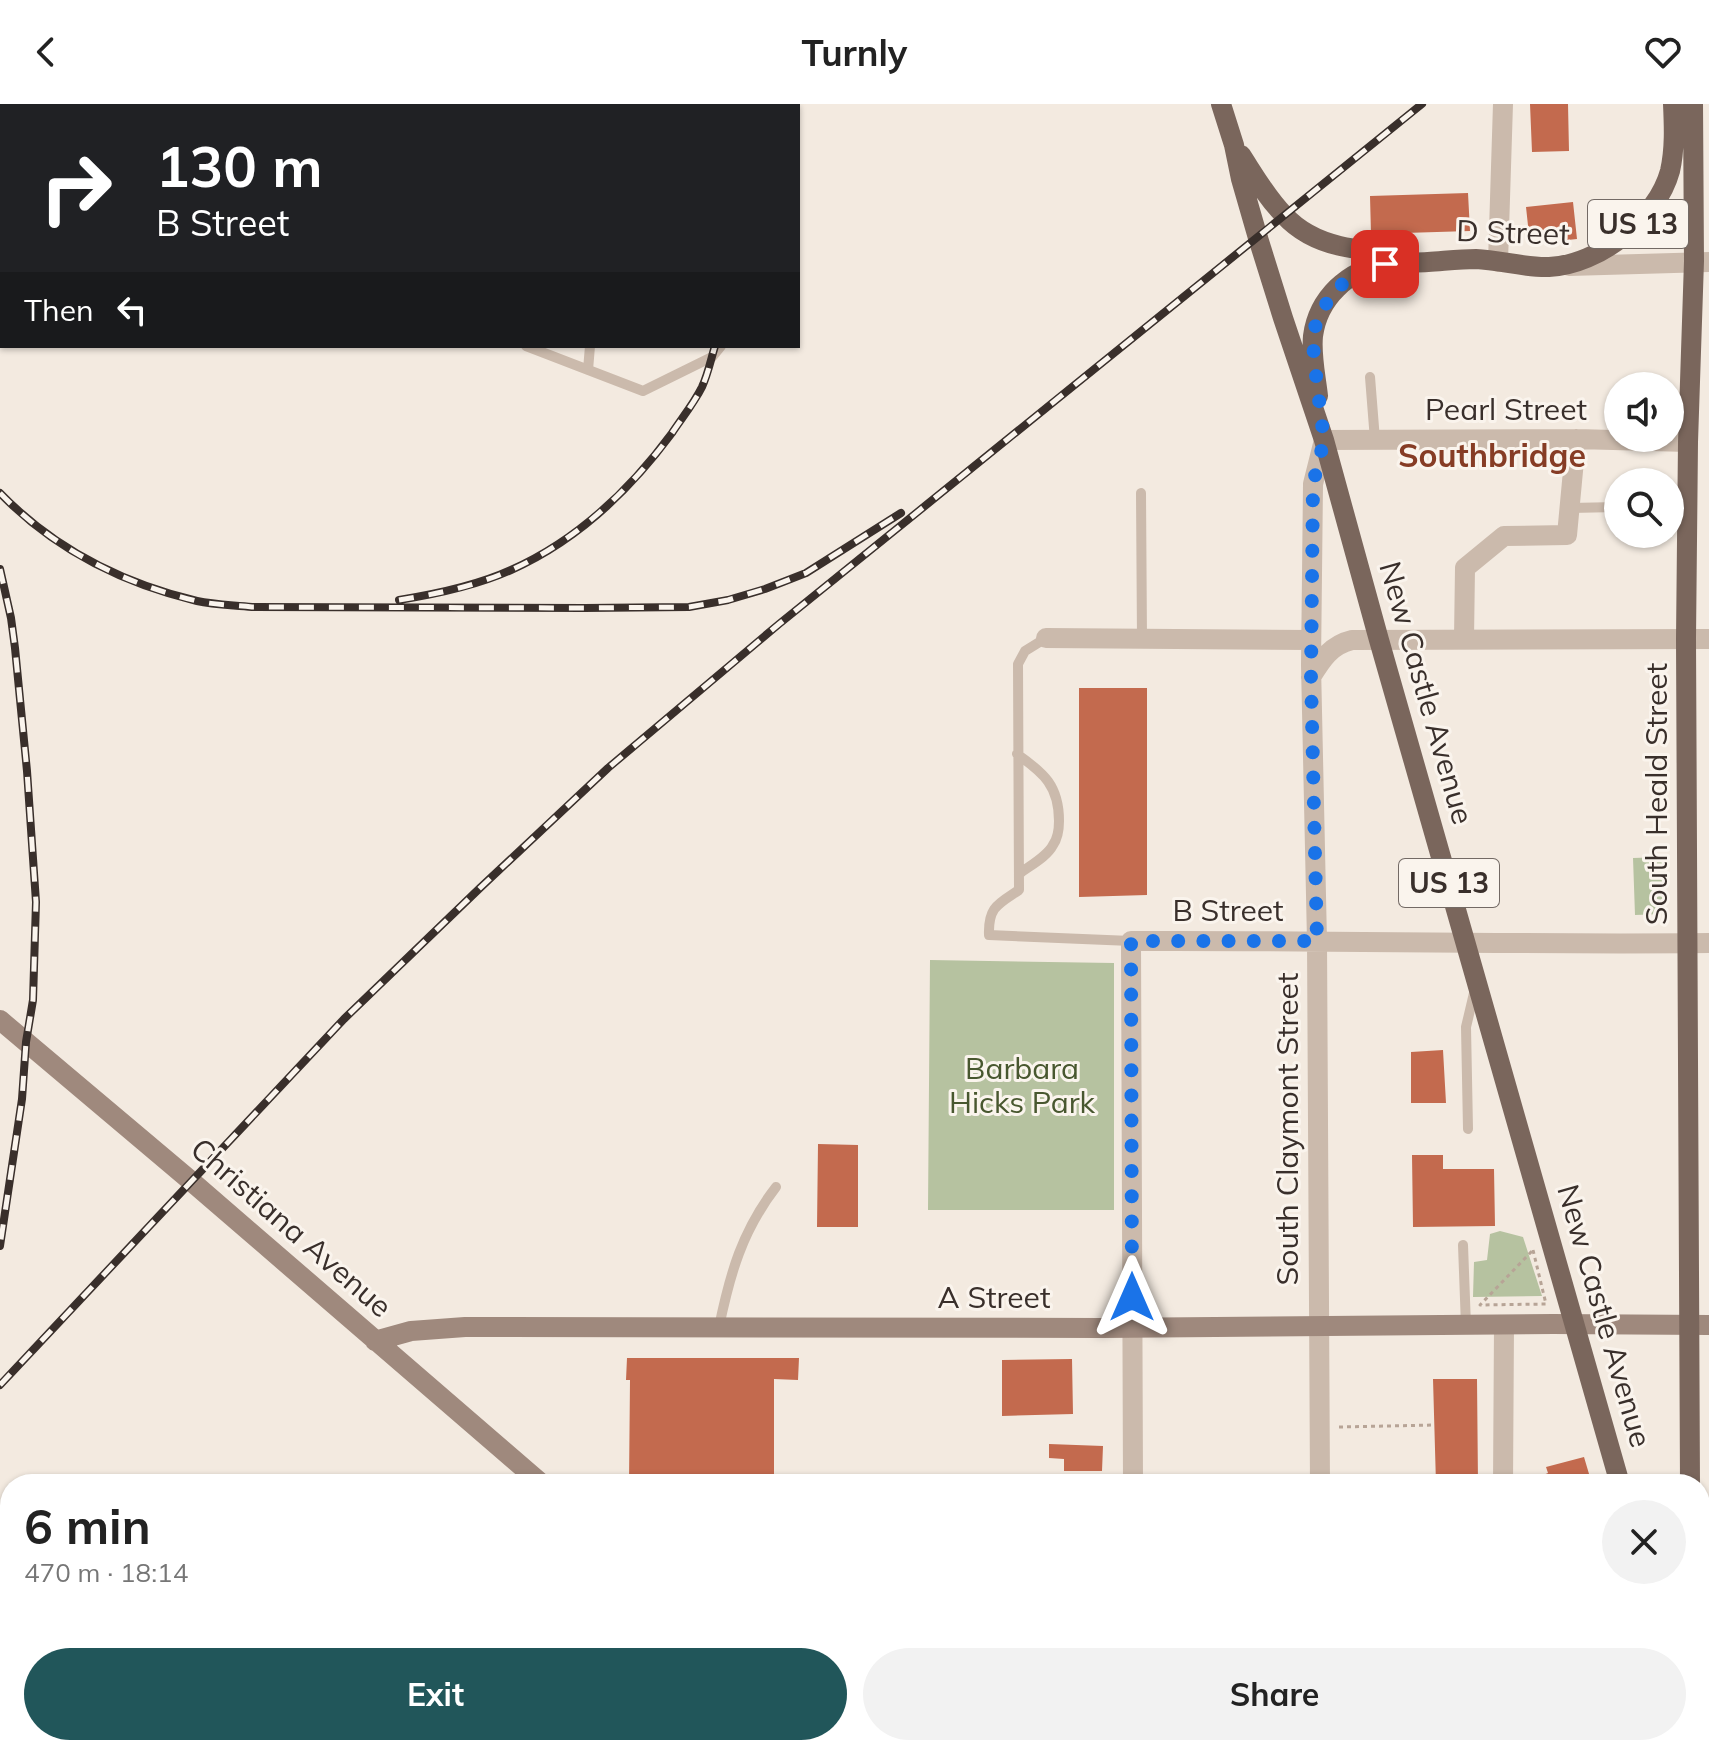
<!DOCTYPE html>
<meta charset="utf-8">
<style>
:root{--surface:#fff;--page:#f2f2f2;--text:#222;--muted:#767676;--accent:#21565a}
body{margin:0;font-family:Mulish,sans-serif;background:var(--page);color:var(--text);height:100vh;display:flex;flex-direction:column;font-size:30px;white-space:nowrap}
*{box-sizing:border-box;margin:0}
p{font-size:26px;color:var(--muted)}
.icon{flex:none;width:44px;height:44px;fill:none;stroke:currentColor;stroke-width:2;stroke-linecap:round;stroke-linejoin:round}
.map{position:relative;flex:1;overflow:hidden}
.panel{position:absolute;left:0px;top:1370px;width:1710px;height:282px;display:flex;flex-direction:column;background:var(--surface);border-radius:32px 32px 0 0;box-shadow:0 2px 6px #0004}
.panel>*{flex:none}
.hud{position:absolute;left:0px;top:0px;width:800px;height:244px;box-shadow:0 2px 6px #0004;background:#202124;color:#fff;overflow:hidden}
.fabs{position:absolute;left:1604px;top:268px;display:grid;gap:16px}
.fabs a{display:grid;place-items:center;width:80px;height:80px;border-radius:50%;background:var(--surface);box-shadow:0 2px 6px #0004;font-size:40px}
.pin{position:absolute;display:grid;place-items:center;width:68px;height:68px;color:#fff;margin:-34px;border-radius:16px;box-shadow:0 4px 12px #0006}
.me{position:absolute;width:88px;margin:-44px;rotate:0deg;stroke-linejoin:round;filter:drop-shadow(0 0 6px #0008)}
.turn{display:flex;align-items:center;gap:28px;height:168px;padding:0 24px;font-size:36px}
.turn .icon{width:104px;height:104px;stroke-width:2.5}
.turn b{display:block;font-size:56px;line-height:68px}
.then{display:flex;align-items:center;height:76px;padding:0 24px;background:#0003;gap:16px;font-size:30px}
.round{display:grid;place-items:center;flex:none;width:84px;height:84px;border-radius:42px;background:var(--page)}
.summary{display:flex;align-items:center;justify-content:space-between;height:136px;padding:0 24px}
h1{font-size:48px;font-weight:700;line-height:60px}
.action{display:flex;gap:16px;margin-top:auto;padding:16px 24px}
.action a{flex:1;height:92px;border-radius:48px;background:var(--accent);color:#fff;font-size:32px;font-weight:700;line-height:92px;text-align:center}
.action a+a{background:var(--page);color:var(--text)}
header{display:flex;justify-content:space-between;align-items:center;height:104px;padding:0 24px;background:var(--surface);font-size:36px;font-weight:700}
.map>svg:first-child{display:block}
.green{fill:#b6c2a0}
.building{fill:#c36a4e}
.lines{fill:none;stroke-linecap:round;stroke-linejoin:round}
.path{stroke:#b7a496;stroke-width:3;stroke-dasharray:4 4;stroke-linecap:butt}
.lane{stroke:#cbbaac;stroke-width:10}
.street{stroke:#cbbaac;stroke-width:20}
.secondary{stroke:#9f897d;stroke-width:20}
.primary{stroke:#7a665c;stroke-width:20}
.rail-casing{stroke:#392f2b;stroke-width:8}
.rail{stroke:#faf4ed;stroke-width:5;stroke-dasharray:15;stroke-linecap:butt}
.route{stroke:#1a73e8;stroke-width:14;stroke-dasharray:0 25.2}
.labels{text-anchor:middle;stroke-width:6;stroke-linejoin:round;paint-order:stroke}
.shield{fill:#faf4ed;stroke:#736a65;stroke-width:2}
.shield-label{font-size:28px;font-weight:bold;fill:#392f2b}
.street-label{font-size:30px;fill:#392f2b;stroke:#faf4ed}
.park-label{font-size:30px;fill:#48572f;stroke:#faf4ed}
.neighbourhood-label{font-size:32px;font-weight:bold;fill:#863c25;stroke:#faf4ed}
</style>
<header><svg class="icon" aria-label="back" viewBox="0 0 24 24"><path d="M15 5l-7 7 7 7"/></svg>Turnly<svg class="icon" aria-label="heart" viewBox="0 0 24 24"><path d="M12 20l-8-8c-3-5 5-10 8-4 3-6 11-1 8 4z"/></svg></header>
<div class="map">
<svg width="1709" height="1651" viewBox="0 0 1709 1651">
<rect width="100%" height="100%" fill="#f3eae0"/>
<path class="green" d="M1664 753 1665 810 1635 811 1633 754Z
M930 856 1114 859V1106H928Z
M1500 1127 1523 1133 1542 1192 1473 1193 1474 1158 1487 1156 1490 1130Z"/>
<path class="building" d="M1530 0H1568L1569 47 1532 48Z
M1468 89 1470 127 1371 130 1370 92Z
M1573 98 1577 135 1530 140 1526 103Z
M1079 584H1147V791L1079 793Z
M1443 946 1446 999H1411V948Z
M818 1040 858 1041V1123H817Z
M1412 1051H1443V1065H1494L1495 1122 1413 1123Z
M627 1254H799L798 1276 774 1275V1380H629L630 1276H626Z
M1072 1255 1073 1310 1002 1312V1256Z
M1433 1275H1477L1478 1380H1436Z
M1049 1340 1103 1342 1102 1367H1064V1355L1049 1354Z
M1584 1353 1592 1380H1522L1548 1369 1546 1363Z"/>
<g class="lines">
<path class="path" d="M1533 1146 1546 1200 1480 1201Z
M1339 1323 1433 1321"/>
<path class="lane" d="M773 0V2
M568 2V0
M526 242 643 287 712 253 721 242
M588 266 590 242
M1370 273 1375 336
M1141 389 1142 535
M1570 404 1618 403
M1046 534 1025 547 1018 560 1019 786C998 800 988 803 989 831L1131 837
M1017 650C1044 669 1059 682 1059 717 1059 725 1058 734 1053 741 1047 753 1029 762 1019 770
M1468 1025 1466 923 1475 885
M1463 1141 1466 1222
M719 1223C730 1170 742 1127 776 1083
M1290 1642V1651
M774 1651 780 1642
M1163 1651V1642"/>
<path class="street" d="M1498 158 1503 0
M1569 162 1709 158
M1046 534 1311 536
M1464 535 1465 464 1504 432 1567 431 1576 335
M1311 573C1322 555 1331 541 1352 536L1709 535
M1133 1380 1131 837C1324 836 1516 841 1709 839
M1320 1380 1317 837 1311 561 1313 380 1324 336 1576 335 1688 338
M1503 1380 1504 1222
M1700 1557H1709
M1134 1651V1642
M1319 1651V1642"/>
<path class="secondary" d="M0 916 191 1077 542 1380
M375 1237 411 1227 465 1223 1102 1224 1553 1220 1709 1221
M847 1642 858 1651"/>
<path class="primary" d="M1221 0 1234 41 1241 75 1258 134 1283 214 1324 336 1379 536 1620 1380
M1241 51C1254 71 1267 94 1284 111 1315 145 1361 147 1404 148
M1318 292C1316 273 1311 252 1313 232 1318 194 1348 166 1385 160 1399 158 1414 159 1428 158 1444 157 1460 155 1476 155 1500 156 1525 164 1549 163 1599 161 1657 115 1670 67 1675 45 1674 22 1673 0
M1690 1380 1686 535 1688 338 1694 157 1693 0
M1690 1642V1651"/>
<g class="rail-casing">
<path id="rail" d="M737 0V2
M749 0V2
M0 389C54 445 122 479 197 497 215 501 234 501 252 503L584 504 689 503 728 496 765 485 806 469 901 409
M0 465 11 514 15 544 27 667 36 798 33 896 26 938 22 995 0 1142
M399 496C437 490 476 482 511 466 576 437 630 386 672 329 682 314 694 299 702 283 708 270 711 255 715 242
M0 1281 344 915 481 783 608 664 779 520 1422 0"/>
</g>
<use href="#rail" class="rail"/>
</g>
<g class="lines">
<path class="route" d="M1132 1193 1131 837H1317L1311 573 1313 380 1324 336 1314 255 1313 233 1317 215 1335 185 1363 167 1385 160"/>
</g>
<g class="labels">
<g class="shield">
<rect x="1588" y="96" width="100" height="48" rx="6"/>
<rect x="1399" y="755" width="100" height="48" rx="6"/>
</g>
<g class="shield-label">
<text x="1638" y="130">US 13</text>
<text x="1449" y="789">US 13</text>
</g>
<g class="street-label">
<text transform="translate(1513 129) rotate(2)" y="10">D Street</text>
<text x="1506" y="316">Pearl Street</text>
<text transform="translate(1426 589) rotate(74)" y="10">New Castle Avenue</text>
<text transform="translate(1657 690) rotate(-90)" y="10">South Heald Street</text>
<text x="1228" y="817">B Street</text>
<text transform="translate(1288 1025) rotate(-90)" y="10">South Claymont Street</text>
<text transform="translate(291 1124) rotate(41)" y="10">Christiana Avenue</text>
<text x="994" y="1204">A Street</text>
<text transform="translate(1604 1212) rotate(74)" y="10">New Castle Avenue</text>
</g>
<g class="park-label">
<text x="1022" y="975">Barbara<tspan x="1022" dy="34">Hicks Park</tspan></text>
</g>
<g class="neighbourhood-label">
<text x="1492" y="363">Southbridge</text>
</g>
</g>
</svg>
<div class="fabs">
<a><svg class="icon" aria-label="sound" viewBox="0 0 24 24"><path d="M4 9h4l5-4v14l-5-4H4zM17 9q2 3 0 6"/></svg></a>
<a><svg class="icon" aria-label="search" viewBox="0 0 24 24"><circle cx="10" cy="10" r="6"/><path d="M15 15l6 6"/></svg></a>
</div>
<div class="pin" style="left:1385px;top:160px;background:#d93025"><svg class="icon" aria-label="arrive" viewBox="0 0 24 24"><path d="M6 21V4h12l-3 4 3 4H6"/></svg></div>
<svg class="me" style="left:1132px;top:1193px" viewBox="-20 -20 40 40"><path d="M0-17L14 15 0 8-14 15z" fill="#1a73e8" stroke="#fff" stroke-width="4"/></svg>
<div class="hud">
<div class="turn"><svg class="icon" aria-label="right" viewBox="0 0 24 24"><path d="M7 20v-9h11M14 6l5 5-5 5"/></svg><div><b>130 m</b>B Street</div></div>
<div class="then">Then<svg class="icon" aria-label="left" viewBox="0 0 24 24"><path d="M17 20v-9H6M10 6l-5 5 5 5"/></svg></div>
</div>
<section class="panel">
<div class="summary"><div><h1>6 min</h1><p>470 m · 18:14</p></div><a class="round"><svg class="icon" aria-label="close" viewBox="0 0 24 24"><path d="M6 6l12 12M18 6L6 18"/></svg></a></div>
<div class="action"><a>Exit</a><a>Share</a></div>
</section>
</div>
